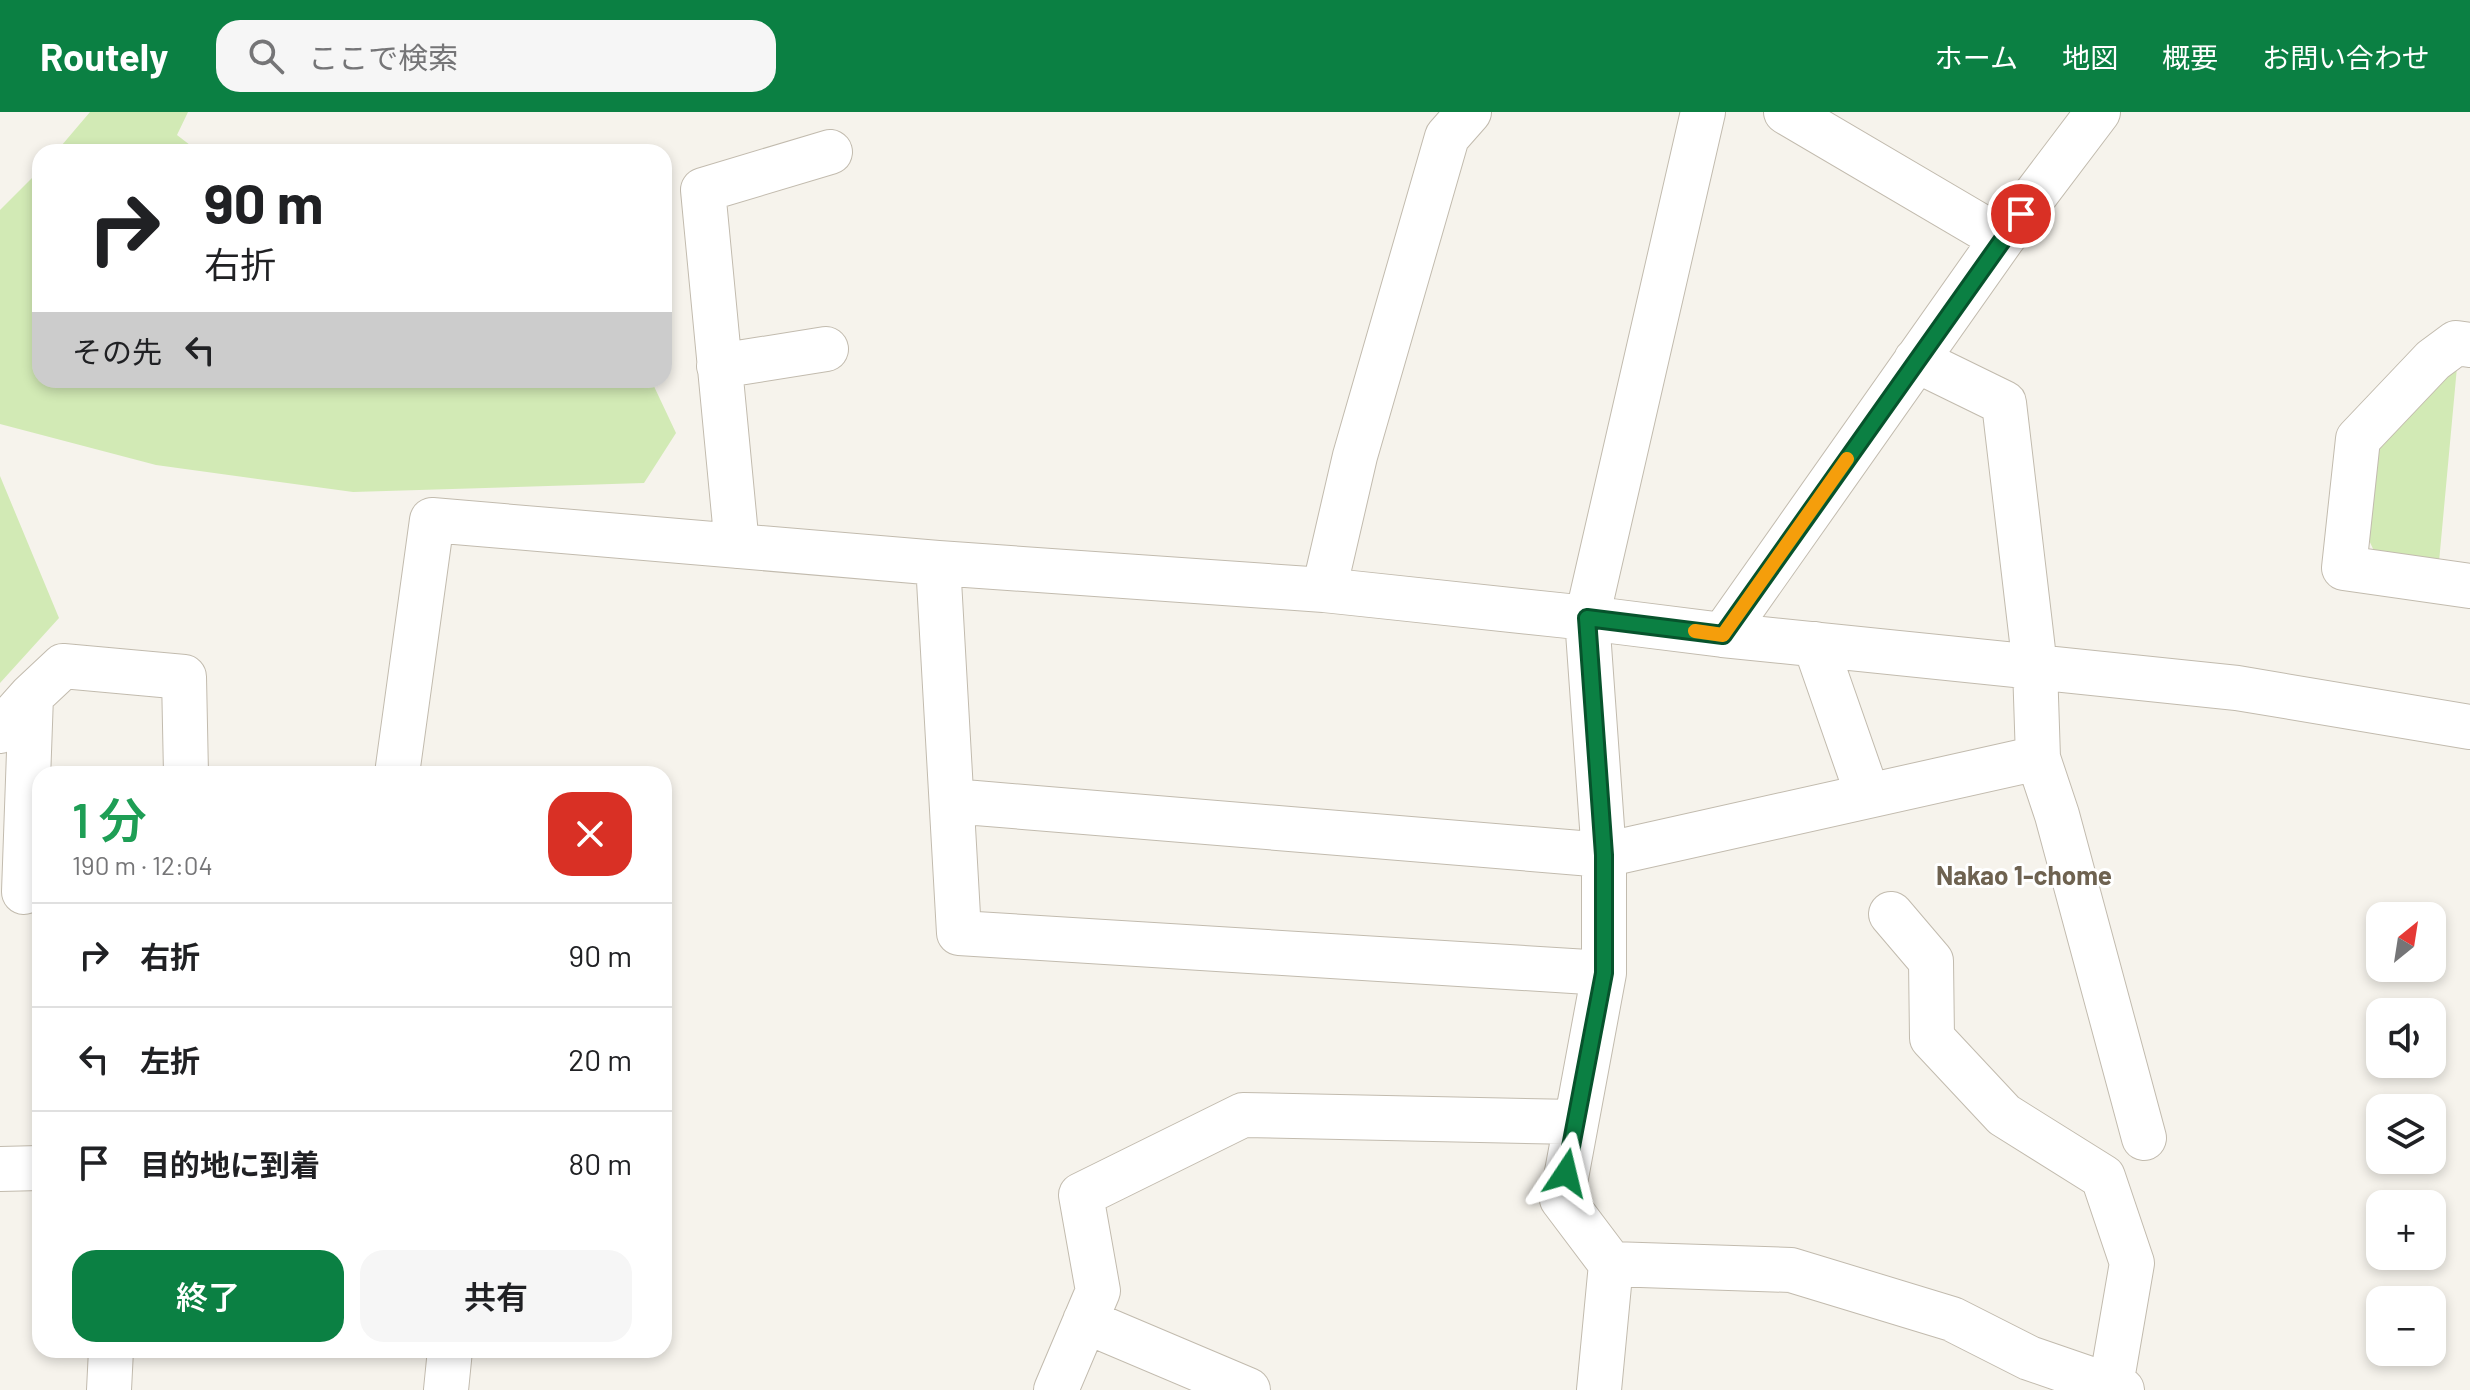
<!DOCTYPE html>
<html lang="ja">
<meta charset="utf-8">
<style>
:root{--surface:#fff;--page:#f6f6f6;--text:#202124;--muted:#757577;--line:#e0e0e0;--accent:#0b8043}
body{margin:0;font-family:Barlow,"Noto Sans JP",sans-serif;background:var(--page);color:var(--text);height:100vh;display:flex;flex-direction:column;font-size:30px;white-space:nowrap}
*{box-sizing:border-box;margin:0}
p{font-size:26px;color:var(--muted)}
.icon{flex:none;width:44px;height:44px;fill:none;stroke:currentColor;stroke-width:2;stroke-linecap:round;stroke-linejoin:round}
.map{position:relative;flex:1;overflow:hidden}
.details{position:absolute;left:32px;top:654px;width:640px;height:592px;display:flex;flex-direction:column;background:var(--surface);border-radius:24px;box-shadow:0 4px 12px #0003}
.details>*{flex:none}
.top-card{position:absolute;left:32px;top:32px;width:640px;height:244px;border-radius:24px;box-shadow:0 4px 12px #0003;background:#fff;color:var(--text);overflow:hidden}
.needle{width:52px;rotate:30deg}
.buttons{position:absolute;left:2366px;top:790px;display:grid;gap:16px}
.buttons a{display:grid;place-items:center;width:80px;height:80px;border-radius:16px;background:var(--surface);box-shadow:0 4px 12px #0003;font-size:40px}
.pin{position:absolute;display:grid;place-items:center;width:68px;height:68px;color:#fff;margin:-34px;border:4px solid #fff;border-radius:50%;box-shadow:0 2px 8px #0007}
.me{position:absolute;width:88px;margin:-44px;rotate:10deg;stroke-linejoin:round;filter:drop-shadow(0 0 6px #0008)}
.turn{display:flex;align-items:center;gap:28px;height:168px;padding:0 40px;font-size:36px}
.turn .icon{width:104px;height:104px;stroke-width:2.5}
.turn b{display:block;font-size:56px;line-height:68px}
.then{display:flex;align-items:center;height:76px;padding:0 40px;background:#0003;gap:16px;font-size:30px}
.round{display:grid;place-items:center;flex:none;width:84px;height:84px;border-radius:24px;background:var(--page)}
.headline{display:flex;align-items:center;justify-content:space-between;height:136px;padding:0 40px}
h1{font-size:48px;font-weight:600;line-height:60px;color:#1e9e55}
.cta{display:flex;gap:16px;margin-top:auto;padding:16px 40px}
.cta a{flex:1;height:92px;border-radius:24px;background:var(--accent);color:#fff;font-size:32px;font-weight:600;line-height:92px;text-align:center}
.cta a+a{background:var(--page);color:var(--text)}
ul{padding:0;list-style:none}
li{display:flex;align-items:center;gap:24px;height:104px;padding:0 40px;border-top:2px solid var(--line)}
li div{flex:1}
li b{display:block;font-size:30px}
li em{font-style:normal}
header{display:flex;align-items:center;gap:48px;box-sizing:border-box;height:112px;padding:0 40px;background:var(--accent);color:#fff}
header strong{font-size:38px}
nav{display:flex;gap:44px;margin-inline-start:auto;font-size:28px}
.search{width:560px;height:72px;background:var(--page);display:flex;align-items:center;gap:20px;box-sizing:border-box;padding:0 28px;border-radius:24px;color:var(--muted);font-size:30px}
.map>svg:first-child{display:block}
.green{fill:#d2eab5}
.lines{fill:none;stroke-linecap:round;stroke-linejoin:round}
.minor-casing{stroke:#c2bbae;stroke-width:46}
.minor{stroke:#fff;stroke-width:44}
.route-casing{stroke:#07532c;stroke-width:20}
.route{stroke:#0b8043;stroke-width:14}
.slow{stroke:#f59e0b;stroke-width:14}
.labels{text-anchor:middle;stroke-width:6;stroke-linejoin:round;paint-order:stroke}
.neighbourhood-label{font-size:26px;font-weight:bold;fill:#6e6250;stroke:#fff}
</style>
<header>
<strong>Routely</strong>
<div class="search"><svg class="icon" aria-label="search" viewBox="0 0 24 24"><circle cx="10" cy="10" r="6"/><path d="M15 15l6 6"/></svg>ここで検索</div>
<nav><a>ホーム</a><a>地図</a><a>概要</a><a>お問い合わせ</a></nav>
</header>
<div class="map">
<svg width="2470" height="1278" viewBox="0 0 2470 1278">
<rect width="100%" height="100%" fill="#f6f3ec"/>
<path class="green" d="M90 0H188L177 23 199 40H56Z
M40 58V268H651L676 321 644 371 353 380 156 353 0 312V98Z
M2457 255 2439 450 2374 439 2368 426 2375 328Z
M0 364 59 506 0 571Z"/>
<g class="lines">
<g class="minor-casing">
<path id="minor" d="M1786 0 2002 127
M2470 233 2456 231 2433 248 2358 327 2344 456 2470 474
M1916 248 2004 291 2035 555 2237 576 2470 615
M719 254 826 237
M737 434 703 78 830 40
M938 451 959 821 1604 861
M1324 478 1355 344 1447 25 1469 0
M1723 523 2002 127 2098 0
M1815 532 1868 684
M0 619 31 584 63 554 184 565 186 662
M397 662 432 408 938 451 1324 478 1587 506 1723 523 2035 555 2038 646 2057 703 2144 1026
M952 689 1604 743 2038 646
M24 780 31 584
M1891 802 1931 849 1932 926 2004 1003 2103 1065 2132 1151 2111 1273
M0 1057 40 1056
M1611 1152 1791 1158 1952 1207 2029 1246 2122 1278
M1085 1209 1248 1278
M109 1278 111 1238
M446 1278 450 1238
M1056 1278 1098 1179 1081 1083 1243 1003 1576 1010
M1599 1278 1611 1152 1562 1087 1604 861V743L1587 506 1703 0"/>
</g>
<use href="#minor" class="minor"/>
</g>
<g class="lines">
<g class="route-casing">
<path id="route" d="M1566 1061 1604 861V743L1587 506 1723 523 2021 102"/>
</g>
<use href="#route" class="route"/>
<path class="slow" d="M1695 519 1723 523 1847 347"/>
</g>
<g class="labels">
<g class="neighbourhood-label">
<text x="2024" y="773">Nakao 1-chome</text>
</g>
</g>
</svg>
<div class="buttons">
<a><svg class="needle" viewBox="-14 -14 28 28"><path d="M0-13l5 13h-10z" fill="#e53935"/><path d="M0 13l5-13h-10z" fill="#757577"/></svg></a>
<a><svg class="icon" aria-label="sound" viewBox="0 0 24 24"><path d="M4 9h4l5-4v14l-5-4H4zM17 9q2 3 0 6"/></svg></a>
<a><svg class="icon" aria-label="layers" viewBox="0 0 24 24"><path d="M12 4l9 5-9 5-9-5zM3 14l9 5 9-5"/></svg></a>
<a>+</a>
<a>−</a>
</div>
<div class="pin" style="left:2021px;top:102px;background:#d93025"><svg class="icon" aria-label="arrive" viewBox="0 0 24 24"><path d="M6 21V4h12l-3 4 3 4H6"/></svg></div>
<svg class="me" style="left:1566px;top:1061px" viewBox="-20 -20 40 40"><path d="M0-17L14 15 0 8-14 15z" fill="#0b8043" stroke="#fff" stroke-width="4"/></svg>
<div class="top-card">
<div class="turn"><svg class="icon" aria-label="right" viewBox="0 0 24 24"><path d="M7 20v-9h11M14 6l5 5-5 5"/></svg><div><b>90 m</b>右折</div></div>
<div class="then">その先<svg class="icon" aria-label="left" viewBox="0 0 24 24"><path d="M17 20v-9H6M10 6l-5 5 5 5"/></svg></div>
</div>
<section class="details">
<div class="headline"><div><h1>1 分</h1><p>190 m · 12:04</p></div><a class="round" style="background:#d93025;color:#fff"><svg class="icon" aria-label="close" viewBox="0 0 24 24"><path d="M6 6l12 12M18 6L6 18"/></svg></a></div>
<ul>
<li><svg class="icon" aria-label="right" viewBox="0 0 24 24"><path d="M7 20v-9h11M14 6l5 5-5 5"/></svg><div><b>右折</b></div><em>90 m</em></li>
<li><svg class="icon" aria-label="left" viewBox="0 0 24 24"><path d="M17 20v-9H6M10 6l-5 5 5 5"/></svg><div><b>左折</b></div><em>20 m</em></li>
<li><svg class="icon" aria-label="arrive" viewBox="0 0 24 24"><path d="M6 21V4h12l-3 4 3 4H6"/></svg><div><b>目的地に到着</b></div><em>80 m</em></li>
</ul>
<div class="cta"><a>終了</a><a>共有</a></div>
</section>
</div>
